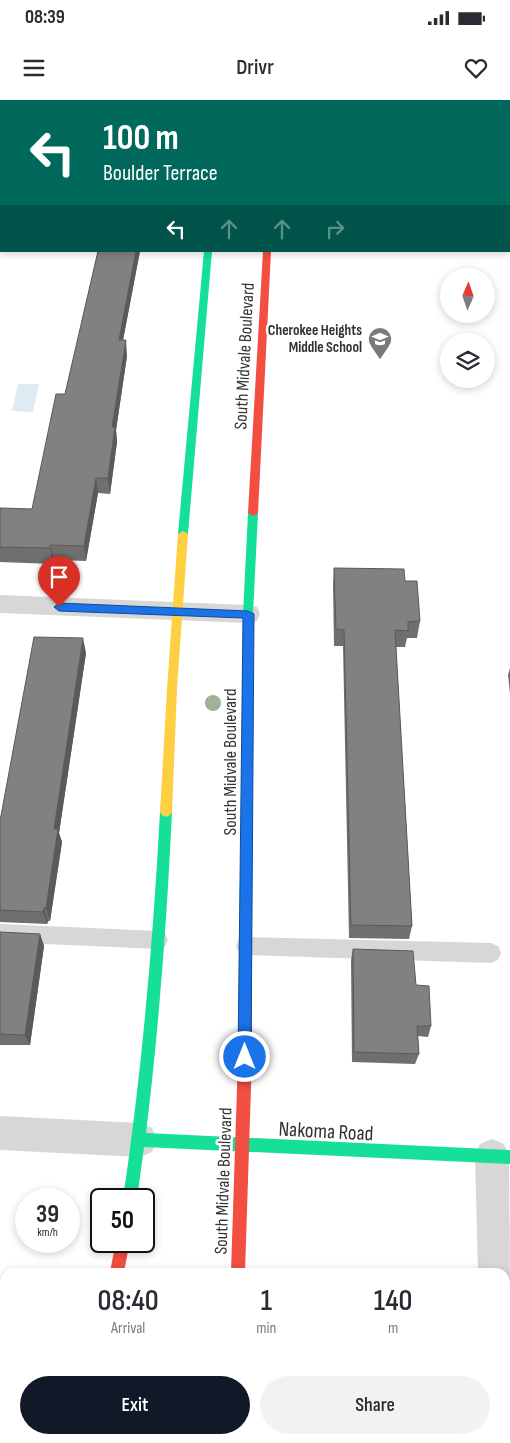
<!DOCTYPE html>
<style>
:root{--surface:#fff;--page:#f2f2f3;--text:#2b2b33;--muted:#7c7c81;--accent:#111827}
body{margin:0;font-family:"Sofia Sans Condensed",sans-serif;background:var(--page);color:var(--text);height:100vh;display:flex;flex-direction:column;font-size:19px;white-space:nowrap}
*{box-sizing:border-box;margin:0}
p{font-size:16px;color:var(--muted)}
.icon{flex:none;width:28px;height:28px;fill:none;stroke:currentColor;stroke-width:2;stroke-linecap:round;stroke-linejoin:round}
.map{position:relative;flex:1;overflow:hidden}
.panel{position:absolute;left:0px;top:1168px;width:510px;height:176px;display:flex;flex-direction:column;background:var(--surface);border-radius:15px 15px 0 0;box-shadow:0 2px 8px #0003}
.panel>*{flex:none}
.top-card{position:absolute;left:0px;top:0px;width:510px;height:152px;box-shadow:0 2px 8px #0003;background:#00695c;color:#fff;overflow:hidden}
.needle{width:32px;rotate:2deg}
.tools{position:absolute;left:440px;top:168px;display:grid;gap:10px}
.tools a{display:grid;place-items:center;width:55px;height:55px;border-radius:50%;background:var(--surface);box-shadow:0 2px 8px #0003;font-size:25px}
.speed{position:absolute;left:15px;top:1088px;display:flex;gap:10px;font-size:25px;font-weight:700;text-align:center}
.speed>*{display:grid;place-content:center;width:65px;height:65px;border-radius:50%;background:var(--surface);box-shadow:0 2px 8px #0003;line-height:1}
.speed small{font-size:12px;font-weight:400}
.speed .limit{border:2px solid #111;border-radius:8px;background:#fff;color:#111}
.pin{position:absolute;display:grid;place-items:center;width:42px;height:42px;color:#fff;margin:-51px -21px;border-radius:50% 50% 50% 0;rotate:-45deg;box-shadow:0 0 5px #0007}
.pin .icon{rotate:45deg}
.me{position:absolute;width:55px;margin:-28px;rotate:0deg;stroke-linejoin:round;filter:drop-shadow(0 0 4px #0008)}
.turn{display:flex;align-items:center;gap:18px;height:105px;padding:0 20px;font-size:22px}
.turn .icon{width:65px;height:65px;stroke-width:2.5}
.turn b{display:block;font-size:35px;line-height:42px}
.lanes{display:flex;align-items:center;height:48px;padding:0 20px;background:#0003;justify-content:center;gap:25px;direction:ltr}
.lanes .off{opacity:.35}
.eta{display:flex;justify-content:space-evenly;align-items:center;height:85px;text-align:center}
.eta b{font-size:30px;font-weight:600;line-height:35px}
.button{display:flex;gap:10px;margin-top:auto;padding:10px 20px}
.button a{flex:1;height:58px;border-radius:30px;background:var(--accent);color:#fff;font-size:20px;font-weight:600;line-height:58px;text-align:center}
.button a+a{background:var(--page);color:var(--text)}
.status{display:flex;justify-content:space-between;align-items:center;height:35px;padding:0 25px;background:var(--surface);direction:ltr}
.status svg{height:14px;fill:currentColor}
header{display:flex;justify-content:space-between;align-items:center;height:65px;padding:0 20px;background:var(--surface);font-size:22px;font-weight:600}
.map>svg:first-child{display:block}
.water{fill:#ddebf3}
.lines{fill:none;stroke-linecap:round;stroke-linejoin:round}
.path{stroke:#d6d6d6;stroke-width:4;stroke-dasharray:3 3;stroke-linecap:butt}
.lane{fill:#d7d7d7;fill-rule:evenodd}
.street{fill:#d7d7d7;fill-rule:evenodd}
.fast{fill:#16e098;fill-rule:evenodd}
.slow{fill:#ffcf43;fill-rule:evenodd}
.jam{fill:#f24e42;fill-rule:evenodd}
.tree{fill:#a2b095}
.wall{fill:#6f6f6f}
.shaded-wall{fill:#5a5a5a}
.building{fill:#818181;stroke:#5a5a5a}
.route{fill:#1a73e8;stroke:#114b97}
.labels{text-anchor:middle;stroke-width:5;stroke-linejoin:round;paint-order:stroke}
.far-poi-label{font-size:15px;font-weight:bold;fill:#333;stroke:#fff;text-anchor:end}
.street-label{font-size:18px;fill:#333;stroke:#fff}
.near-street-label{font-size:21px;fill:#333;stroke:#fff}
</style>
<div class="status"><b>08:39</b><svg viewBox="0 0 49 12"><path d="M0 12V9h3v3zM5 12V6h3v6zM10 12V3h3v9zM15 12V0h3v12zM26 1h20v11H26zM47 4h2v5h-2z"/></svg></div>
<header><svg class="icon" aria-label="menu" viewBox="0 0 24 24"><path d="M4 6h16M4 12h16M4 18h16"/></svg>Drivr<svg class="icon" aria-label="heart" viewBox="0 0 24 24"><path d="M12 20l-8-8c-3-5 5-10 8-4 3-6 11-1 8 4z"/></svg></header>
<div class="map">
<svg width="510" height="1343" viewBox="0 0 510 1343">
<rect width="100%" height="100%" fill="#fff"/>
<path class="water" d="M18 284H39L33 312 12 311Z"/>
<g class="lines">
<path class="path" d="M312 1171 314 1172"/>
<path class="lane" d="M0 824 158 831 165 833 168 840 165 847 158 849 0 842Z
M246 837 491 843 498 846 501 853 498 860 491 863 246 855 239 853 236 846 239 839Z"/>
<path class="street" d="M0 495 248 505 257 507 260 514 257 521 248 523 0 513Z
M0 1016 140 1023 152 1028 157 1040 152 1052 140 1057 0 1050Z
M492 1039 504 1044 509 1056 510 1181 505 1186V1172H478L475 1056 480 1044Z
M378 1339H417L415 1343H376Z"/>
<path class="fast" d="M204 151H212L188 434 183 437 178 434Z
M253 410 258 413 253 514 252 830 250 834 246 836 242 834 240 830 243 514 248 413Z
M166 707 170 709 172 712C167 819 159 927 146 1033L510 1050V1064L144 1047 137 1099H123C142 970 153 842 160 712L162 709Z
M73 1339H89L88 1343H72Z"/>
<path class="slow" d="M219 0H225V1H219Z
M272 0H278V1H272Z
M183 431 188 434 177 589 172 712 170 715 166 717 162 715 160 712 167 589 178 434Z
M216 1339H232V1343H216Z"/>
<path class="jam" d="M263 151H271L258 413 253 416 248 413Z
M246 824 250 826 252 830V957L245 1172H231L238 957 240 830 242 826Z
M116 1141H130L124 1172H110Z"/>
</g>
<circle class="tree" cx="213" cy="603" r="8"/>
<path class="wall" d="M98 151H140L123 240 127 256 116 330 117 342 110 394 98 393 86 461 54 460 53 464 0 462V408L32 409 65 294Z
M334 468 405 481 420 521 417 538H407L405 547H396L412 826 409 839 349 838 343 546H334L333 484Z
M86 553 59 733 62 742 50 821H48L47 824 0 822V721Z
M510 568V594L508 575Z
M0 832 40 834 44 846 30 945H0Z
M353 849 416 885 431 926 428 937 418 936 419 954 415 964 352 962 351 860Z"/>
<path class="shaded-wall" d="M136 151H140L120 256 119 240Z
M126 240 127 256 116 330 117 342 110 394 108 378 112 327Z
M96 378 98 393 86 461 84 446Z
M50 445 54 460 53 464 50 448Z
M83 538 86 553 59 733 62 742 50 821 46 808 54 729Z
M44 808 48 821 47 824 43 812Z
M40 834 44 846 30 945 25 935Z"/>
<path class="building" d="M98 151H136L119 240H126L112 327H115L108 378H96L84 446 50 445V448L0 447V408L32 409 56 294H65Z
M334 468 404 469 405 481H417L420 521 408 522V531L395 530 412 826 351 825 344 530 336 529Z
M34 537 83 538 54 729H58L46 808H44L43 812 0 810V721Z
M0 832 40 834 25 935 0 934Z
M353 849 413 851 416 885 429 886 431 926H417L419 954 354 952Z"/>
<path class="route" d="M59 503 248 511 254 514 251 957 249 962 245 964 240 962 238 957 243 518 59 511 54 507Z"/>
<defs>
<g id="school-pin" transform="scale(1.25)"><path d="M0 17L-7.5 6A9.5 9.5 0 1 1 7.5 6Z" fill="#7a7a7a" stroke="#fff"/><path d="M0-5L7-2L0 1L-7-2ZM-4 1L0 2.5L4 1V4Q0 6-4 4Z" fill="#fff"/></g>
</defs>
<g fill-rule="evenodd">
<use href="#school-pin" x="380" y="239"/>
</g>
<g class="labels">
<g class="far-poi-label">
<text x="362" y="235">Cherokee Heights<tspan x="362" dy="17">Middle School</tspan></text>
</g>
<g class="street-label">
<text transform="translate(244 256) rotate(-87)" y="6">South Midvale Boulevard</text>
<text transform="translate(230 662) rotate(-90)" y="6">South Midvale Boulevard</text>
<text transform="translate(223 1081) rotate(-88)" y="6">South Midvale Boulevard</text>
</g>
<g class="near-street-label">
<text transform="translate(326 1031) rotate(3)" y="7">Nakoma Road</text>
</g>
</g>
</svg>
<div class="tools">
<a><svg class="needle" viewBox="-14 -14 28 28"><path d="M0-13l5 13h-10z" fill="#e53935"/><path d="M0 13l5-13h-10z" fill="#7c7c81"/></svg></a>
<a><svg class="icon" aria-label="layers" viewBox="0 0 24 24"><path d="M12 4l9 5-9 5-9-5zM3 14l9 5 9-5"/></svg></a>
</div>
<div class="speed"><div>39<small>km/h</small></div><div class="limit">50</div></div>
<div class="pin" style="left:59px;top:507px;background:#d93025"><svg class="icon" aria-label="arrive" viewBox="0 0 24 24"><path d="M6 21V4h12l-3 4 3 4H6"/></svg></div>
<svg class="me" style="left:245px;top:957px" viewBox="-20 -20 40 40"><circle r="17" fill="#1a73e8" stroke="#fff" stroke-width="3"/><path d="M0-11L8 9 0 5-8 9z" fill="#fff"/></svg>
<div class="top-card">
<div class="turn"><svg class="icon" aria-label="left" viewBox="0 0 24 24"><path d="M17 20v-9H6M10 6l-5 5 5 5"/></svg><div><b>100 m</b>Boulder Terrace</div></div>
<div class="lanes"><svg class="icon" aria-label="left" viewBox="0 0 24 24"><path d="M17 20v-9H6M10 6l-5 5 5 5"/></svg><svg class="icon off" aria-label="ahead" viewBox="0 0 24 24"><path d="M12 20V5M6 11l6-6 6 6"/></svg><svg class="icon off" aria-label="ahead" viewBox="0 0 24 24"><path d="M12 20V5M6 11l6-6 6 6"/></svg><svg class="icon off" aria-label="right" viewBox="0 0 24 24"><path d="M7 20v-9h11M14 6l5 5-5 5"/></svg></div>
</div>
<section class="panel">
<div class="eta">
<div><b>08:40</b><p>Arrival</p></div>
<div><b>1</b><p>min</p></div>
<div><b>140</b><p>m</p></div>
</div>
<div class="button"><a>Exit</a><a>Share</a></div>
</section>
</div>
